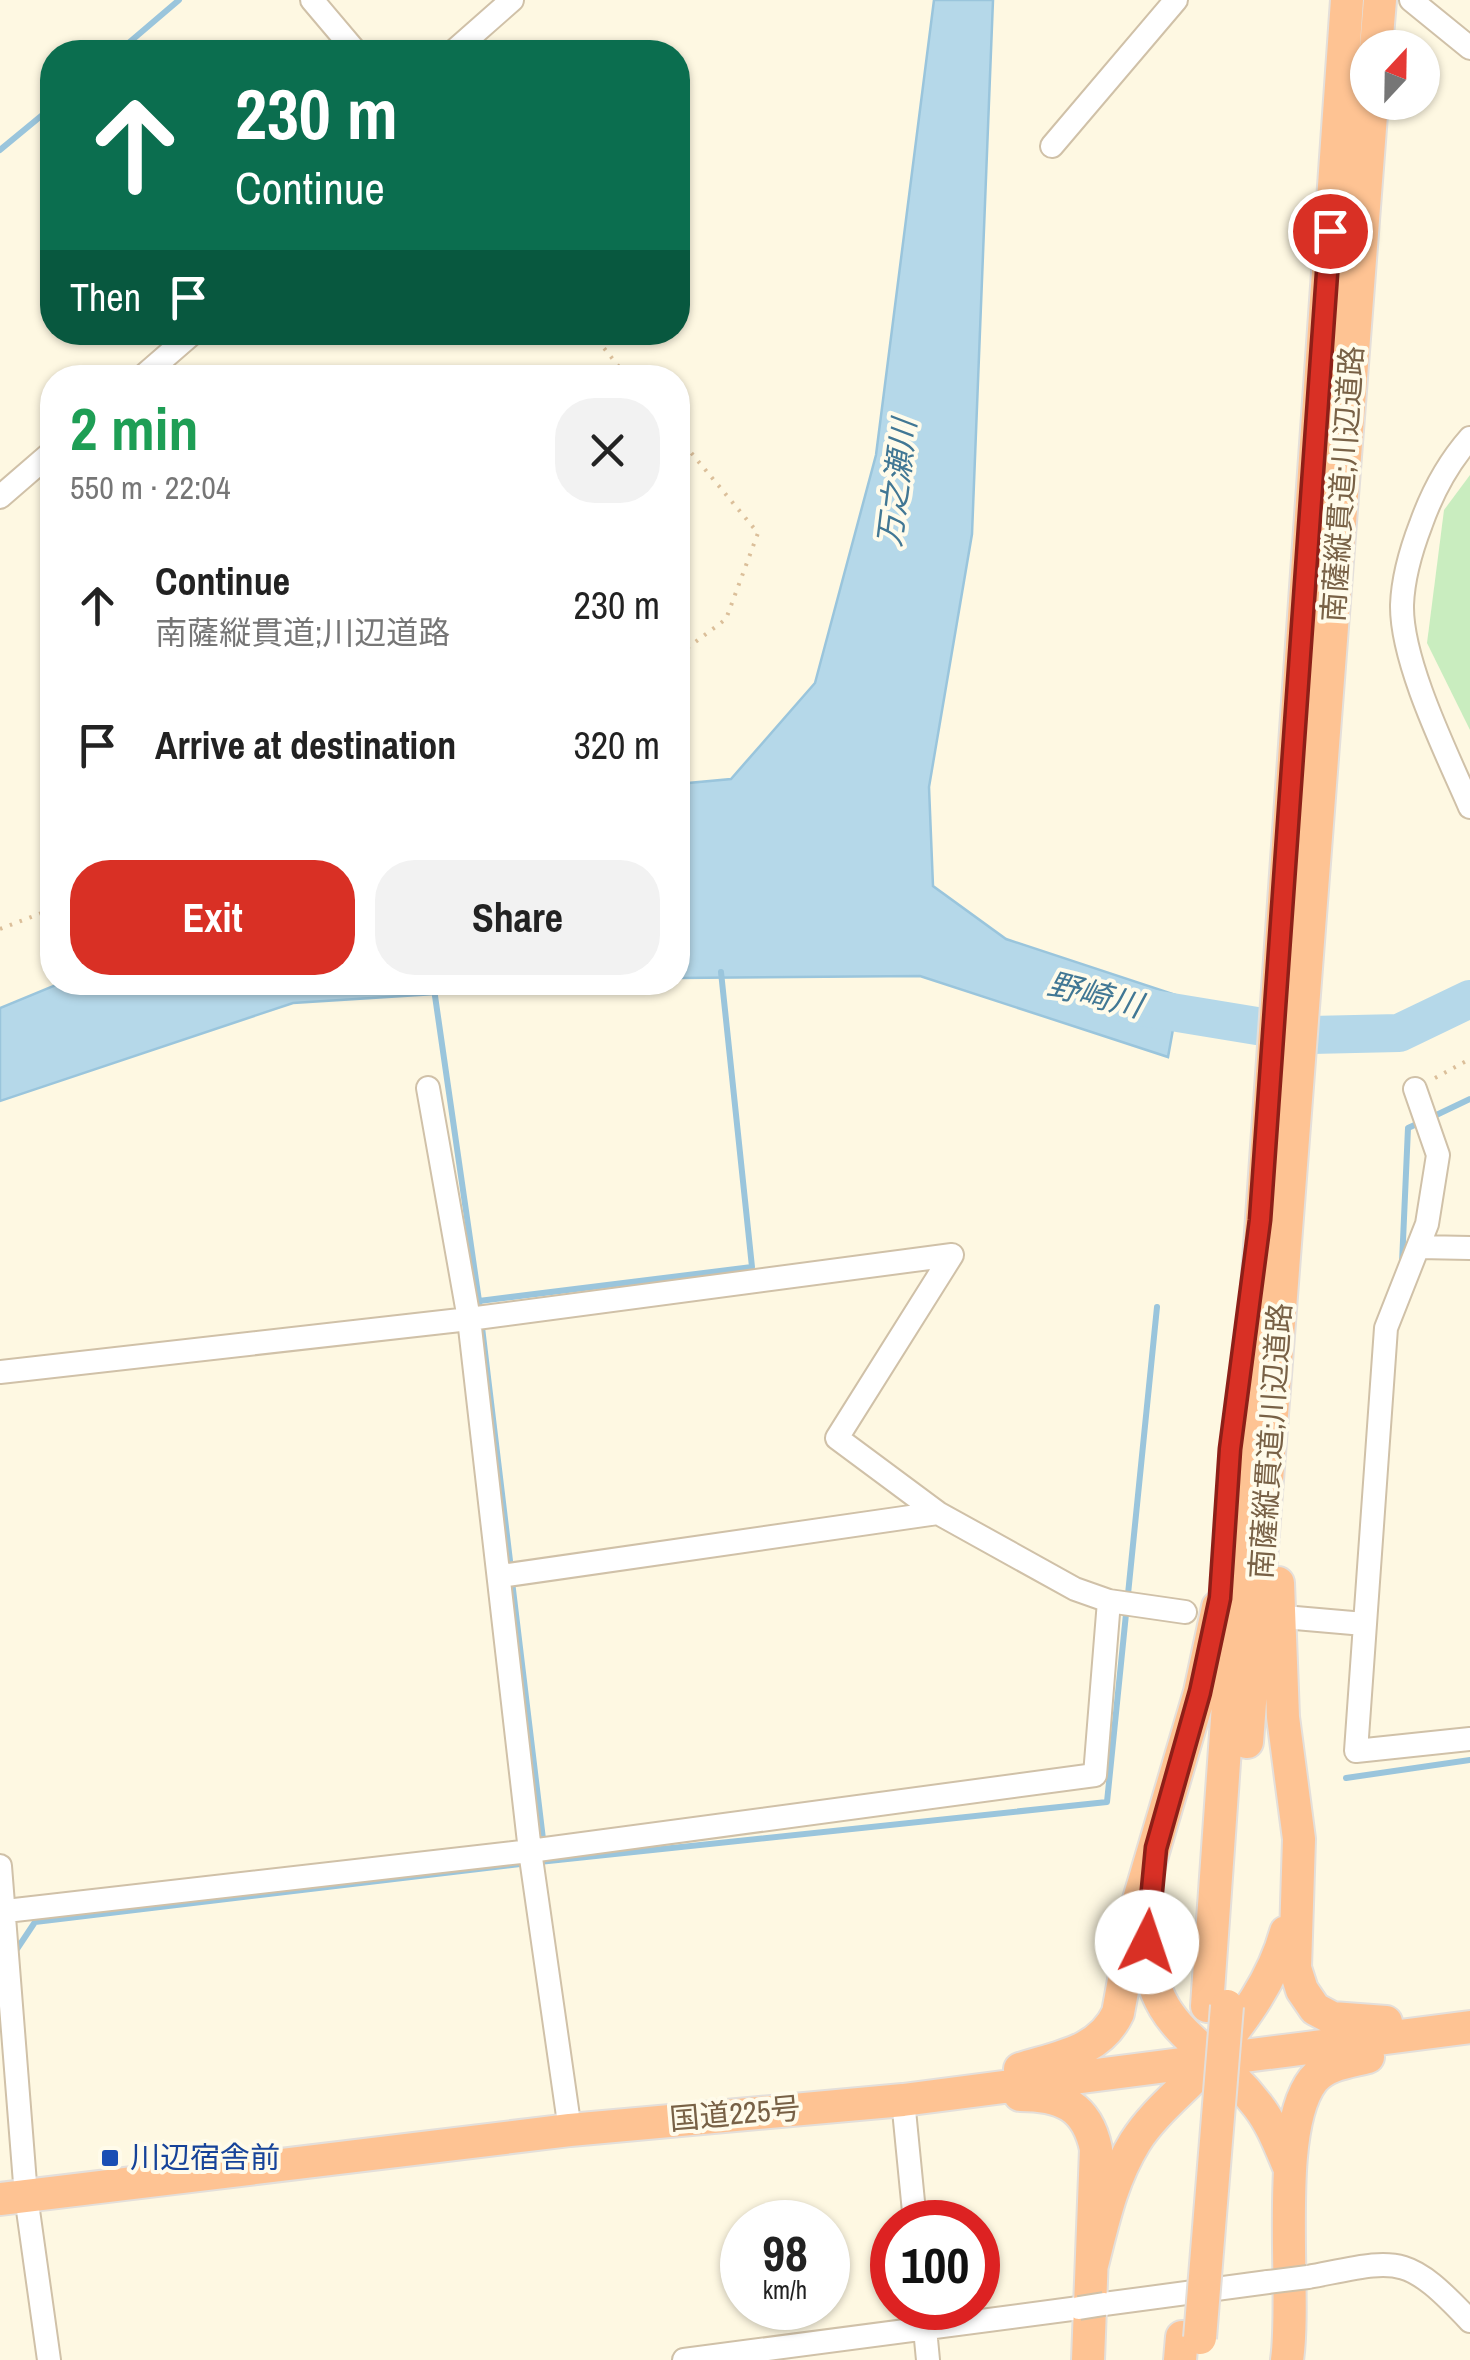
<!DOCTYPE html>
<meta charset="utf-8">
<style>
:root{--surface:#fff;--page:#f2f2f2;--text:#222;--muted:#767676;--accent:#d93025}
body{margin:0;font-family:"Archivo Narrow","Noto Sans JP",sans-serif;background:var(--page);color:var(--text);height:100vh;display:flex;flex-direction:column;font-size:38px;white-space:nowrap}
*{box-sizing:border-box;margin:0}
p{font-size:32px;color:var(--muted)}
.icon{flex:none;width:55px;height:55px;fill:none;stroke:currentColor;stroke-width:2;stroke-linecap:round;stroke-linejoin:round}
.map{position:relative;flex:1;overflow:hidden}
.side{position:absolute;left:40px;top:365px;width:650px;height:630px;display:flex;flex-direction:column;background:var(--surface);border-radius:40px;box-shadow:0 2px 8px #0004}
.side>*{flex:none}
.banner{position:absolute;left:40px;top:40px;width:650px;height:305px;border-radius:40px;box-shadow:0 2px 8px #0004;background:#0b6e4f;color:#fff;overflow:hidden}
.needle{width:65px;rotate:22deg}
.buttons{position:absolute;left:1350px;top:30px;display:grid;gap:20px}
.buttons a{display:grid;place-items:center;width:90px;height:90px;border-radius:50%;background:var(--surface);box-shadow:0 2px 8px #0004;font-size:50px}
.speed{position:absolute;left:720px;top:2200px;display:flex;gap:20px;font-size:50px;font-weight:700;text-align:center}
.speed>*{display:grid;place-content:center;width:130px;height:130px;border-radius:50%;background:var(--surface);box-shadow:0 2px 8px #0004;line-height:1}
.speed small{font-size:25px;font-weight:400}
.speed .limit{border:15px solid #d22;background:#fff;color:#111}
.pin{position:absolute;display:grid;place-items:center;width:85px;height:85px;color:#fff;margin:-42px;border:5px solid #fff;border-radius:50%;box-shadow:0 2px 10px #0007}
.me{position:absolute;width:110px;margin:-55px;rotate:4deg;stroke-linejoin:round;filter:drop-shadow(0 0 8px #0008)}
.turn{display:flex;align-items:center;gap:35px;height:210px;padding:0 30px;font-size:45px}
.turn .icon{width:130px;height:130px;stroke-width:2.5}
.turn b{display:block;font-size:70px;line-height:85px}
.then{display:flex;align-items:center;height:95px;padding:0 30px;background:#0003;gap:20px;font-size:38px}
.round{display:grid;place-items:center;flex:none;width:105px;height:105px;border-radius:40px;background:var(--page)}
.overview{display:flex;align-items:center;justify-content:space-between;height:170px;padding:0 30px}
h1{font-size:60px;font-weight:700;line-height:75px;color:#1e9e55}
.button{display:flex;gap:20px;margin-top:auto;padding:20px 30px}
.button a{flex:1;height:115px;border-radius:40px;background:var(--accent);color:#fff;font-size:40px;font-weight:700;line-height:115px;text-align:center}
.button a+a{background:var(--page);color:var(--text)}
ul{padding:0;list-style:none}
li{display:flex;align-items:center;gap:30px;height:140px;padding:0 30px}
li div{flex:1}
li b{display:block;font-size:38px}
li em{font-style:normal}
.map>svg:first-child{display:block}
.green{fill:#c9edbf}
.water{fill:#b5d8e9;stroke:#9ac5dc;stroke-width:2.5}
.lines{fill:none;stroke-linecap:round;stroke-linejoin:round}
.stream{stroke:#9ac5dc;stroke-width:6}
.river{stroke:#b5d8e9;stroke-width:38}
.minor-casing{stroke:#d0c1a8;stroke-width:26}
.highway-casing{stroke:#e4dfda;stroke-width:36}
.path{stroke:#dbbf9a;stroke-width:4;stroke-dasharray:2.5 8;stroke-linecap:butt}
.minor{stroke:#fff;stroke-width:22}
.highway{stroke:#fec393;stroke-width:32}
.minor-bridge-casing{stroke:#d0c1a8;stroke-width:26;stroke-linecap:butt}
.highway-bridge-casing{stroke:#e4dfda;stroke-width:36;stroke-linecap:butt}
.minor-bridge{stroke:#fff;stroke-width:22}
.highway-bridge{stroke:#fec393;stroke-width:32}
.route-casing{stroke:#8d1f18;stroke-width:25}
.route{stroke:#d93025;stroke-width:18}
.transit-dot{fill:#1a4fb4;stroke:#fffbea;stroke-width:4}
.labels{text-anchor:middle;stroke-width:8;stroke-linejoin:round;paint-order:stroke}
.street-label{font-size:30px;fill:#786146;stroke:#fffbea}
.transit-label{font-size:30px;fill:#164399;stroke:#fffbea;text-anchor:start}
.water-label{font-size:32px;font-style:italic;fill:#417794;stroke:#fffbea}
</style>
<div class="map">
<svg width="1470" height="2360" viewBox="0 0 1470 2360">
<rect width="100%" height="100%" fill="#fef8e2"/>
<path class="green" d="M1470 475V730L1427 643 1444 510Z"/>
<path class="water" d="M934 0H993L972 534 929 787 933 886 1006 939 1179 996 1168 1057 920 976 678 978V784L731 779 815 683 876 455Z
M61 983V982L610 983 293 1003 0 1101V1008Z"/>
<g class="lines">
<path class="stream" d="M118 52 179 0
M0 150 52 107
M433 982 479 1301
M1430 1118 1470 1099
M1402 1263 1408 1128 1419 1123
M480 1310 479 1301 752 1267 721 972
M482 1327 511 1569
M512 1581 543 1839
M1346 1778 1470 1760
M539 1862 1107 1802 1157 1307
M13 1955 35 1922 520 1864"/>
<path class="river" d="M1129 1005 1311 1035 1399 1033 1470 999"/>
<g class="minor-casing">
<path id="minor" d="M312 0 356 52
M1411 0 1470 48
M453 52 512 0
M1052 146 1176 0
M141 378 194 332
M1470 438C1448 463 1432 493 1421 524 1411 550 1403 577 1402 605 1401 662 1447 754 1470 807
M0 497 52 452
M428 1088 469 1319 530 1851 570 2130
M1415 1089 1438 1155 1427 1224 1386 1328 1356 1751 1470 1739
M1419 1247 1470 1248
M0 1372 469 1319 952 1255 837 1438 938 1513 1075 1589 1109 1601 1185 1612
M501 1576 938 1513
M1284 1617 1364 1624
M0 1866 26 2196 49 2360
M6 1911 530 1851 1095 1775 1109 1601
M903 2100 915 2222
M1308 2277C1398 2260 1404 2251 1470 2321
M1104 2304 1268 2282
M923 2308 928 2360
M684 2360 1079 2308"/>
</g>
<g class="highway-casing">
<path id="highway" d="M1376 48 1380 0
M1278 1583 1283 1717 1299 1839 1295 1968 1302 1990 1315 2009 1332 2018 1386 2022
M1247 1742 1372 102
M1147 1931C1146 2033 1206 2037 1258 2106 1272 2124 1280 2146 1289 2167
M1207 2006 1347 0
M1020 2069C1058 2057 1100 2052 1118 2013L1138 1903 1200 1692 1218 1607
M1020 2095C1062 2095 1087 2106 1096 2149L1088 2360
M0 2199 570 2130 903 2100 1470 2027
M1092 2265C1103 2222 1111 2181 1135 2142 1156 2109 1188 2087 1213 2057 1244 2019 1273 1980 1286 1932
M1180 2360 1182 2337
M1287 2360C1297 2291 1273 2131 1313 2080 1326 2064 1349 2062 1368 2057"/>
</g>
<path class="path" d="M591 332 628 378
M678 437 758 533 726 619 678 655
M0 929 52 909
M1435 1078 1470 1059"/>
<use href="#minor" class="minor"/>
<use href="#highway" class="highway"/>
<g class="minor-bridge-casing">
<path id="minor-bridge" d="M1268 2282 1308 2277
M1079 2308 1104 2304"/>
</g>
<g class="highway-bridge-casing">
<path id="highway-bridge" d="M1200 2338 1227 2006"/>
</g>
<use href="#minor-bridge" class="minor-bridge"/>
<use href="#highway-bridge" class="highway-bridge"/>
</g>
<g class="lines">
<g class="route-casing">
<path id="route" d="M1147 1942 1156 1848 1200 1692 1220 1598 1230 1449 1260 1220 1330 231"/>
</g>
<use href="#route" class="route"/>
</g>
<rect class="transit-dot" x="100" y="2148" width="20" height="20" rx="5"/>
<g class="labels">
<g class="street-label">
<text transform="translate(1343 484) rotate(-86)" y="10">南薩縦貫道;川辺道路</text>
<text transform="translate(1271 1441) rotate(-86)" y="10">南薩縦貫道;川辺道路</text>
<text transform="translate(735 2114) rotate(-5)" y="10">国道225号</text>
</g>
<g class="transit-label">
<text x="130" y="2168">川辺宿舎前</text>
</g>
<g class="water-label">
<text transform="translate(897 483) rotate(-83)" y="11">万之瀬川</text>
<text transform="translate(1095 995) rotate(14)" y="11">野崎川</text>
</g>
</g>
</svg>
<div class="buttons">
<a><svg class="needle" viewBox="-14 -14 28 28"><path d="M0-13l5 13h-10z" fill="#e53935"/><path d="M0 13l5-13h-10z" fill="#767676"/></svg></a>
</div>
<div class="speed"><div>98<small>km/h</small></div><div class="limit">100</div></div>
<div class="pin" style="left:1330px;top:231px;background:#d93025"><svg class="icon" aria-label="arrive" viewBox="0 0 24 24"><path d="M6 21V4h12l-3 4 3 4H6"/></svg></div>
<svg class="me" style="left:1147px;top:1942px" viewBox="-20 -20 40 40"><circle r="19" fill="#fff"/><path d="M0-13L10 11 0 6-10 11z" fill="#d93025"/></svg>
<div class="banner">
<div class="turn"><svg class="icon" aria-label="ahead" viewBox="0 0 24 24"><path d="M12 20V5M6 11l6-6 6 6"/></svg><div><b>230 m</b>Continue</div></div>
<div class="then">Then<svg class="icon" aria-label="arrive" viewBox="0 0 24 24"><path d="M6 21V4h12l-3 4 3 4H6"/></svg></div>
</div>
<section class="side">
<div class="overview"><div><h1>2 min</h1><p>550 m · 22:04</p></div><a class="round"><svg class="icon" aria-label="close" viewBox="0 0 24 24"><path d="M6 6l12 12M18 6L6 18"/></svg></a></div>
<ul>
<li><svg class="icon" aria-label="ahead" viewBox="0 0 24 24"><path d="M12 20V5M6 11l6-6 6 6"/></svg><div><b>Continue</b><p>南薩縦貫道;川辺道路</p></div><em>230 m</em></li>
<li><svg class="icon" aria-label="arrive" viewBox="0 0 24 24"><path d="M6 21V4h12l-3 4 3 4H6"/></svg><div><b>Arrive at destination</b></div><em>320 m</em></li>
</ul>
<div class="button"><a>Exit</a><a>Share</a></div>
</section>
</div>
